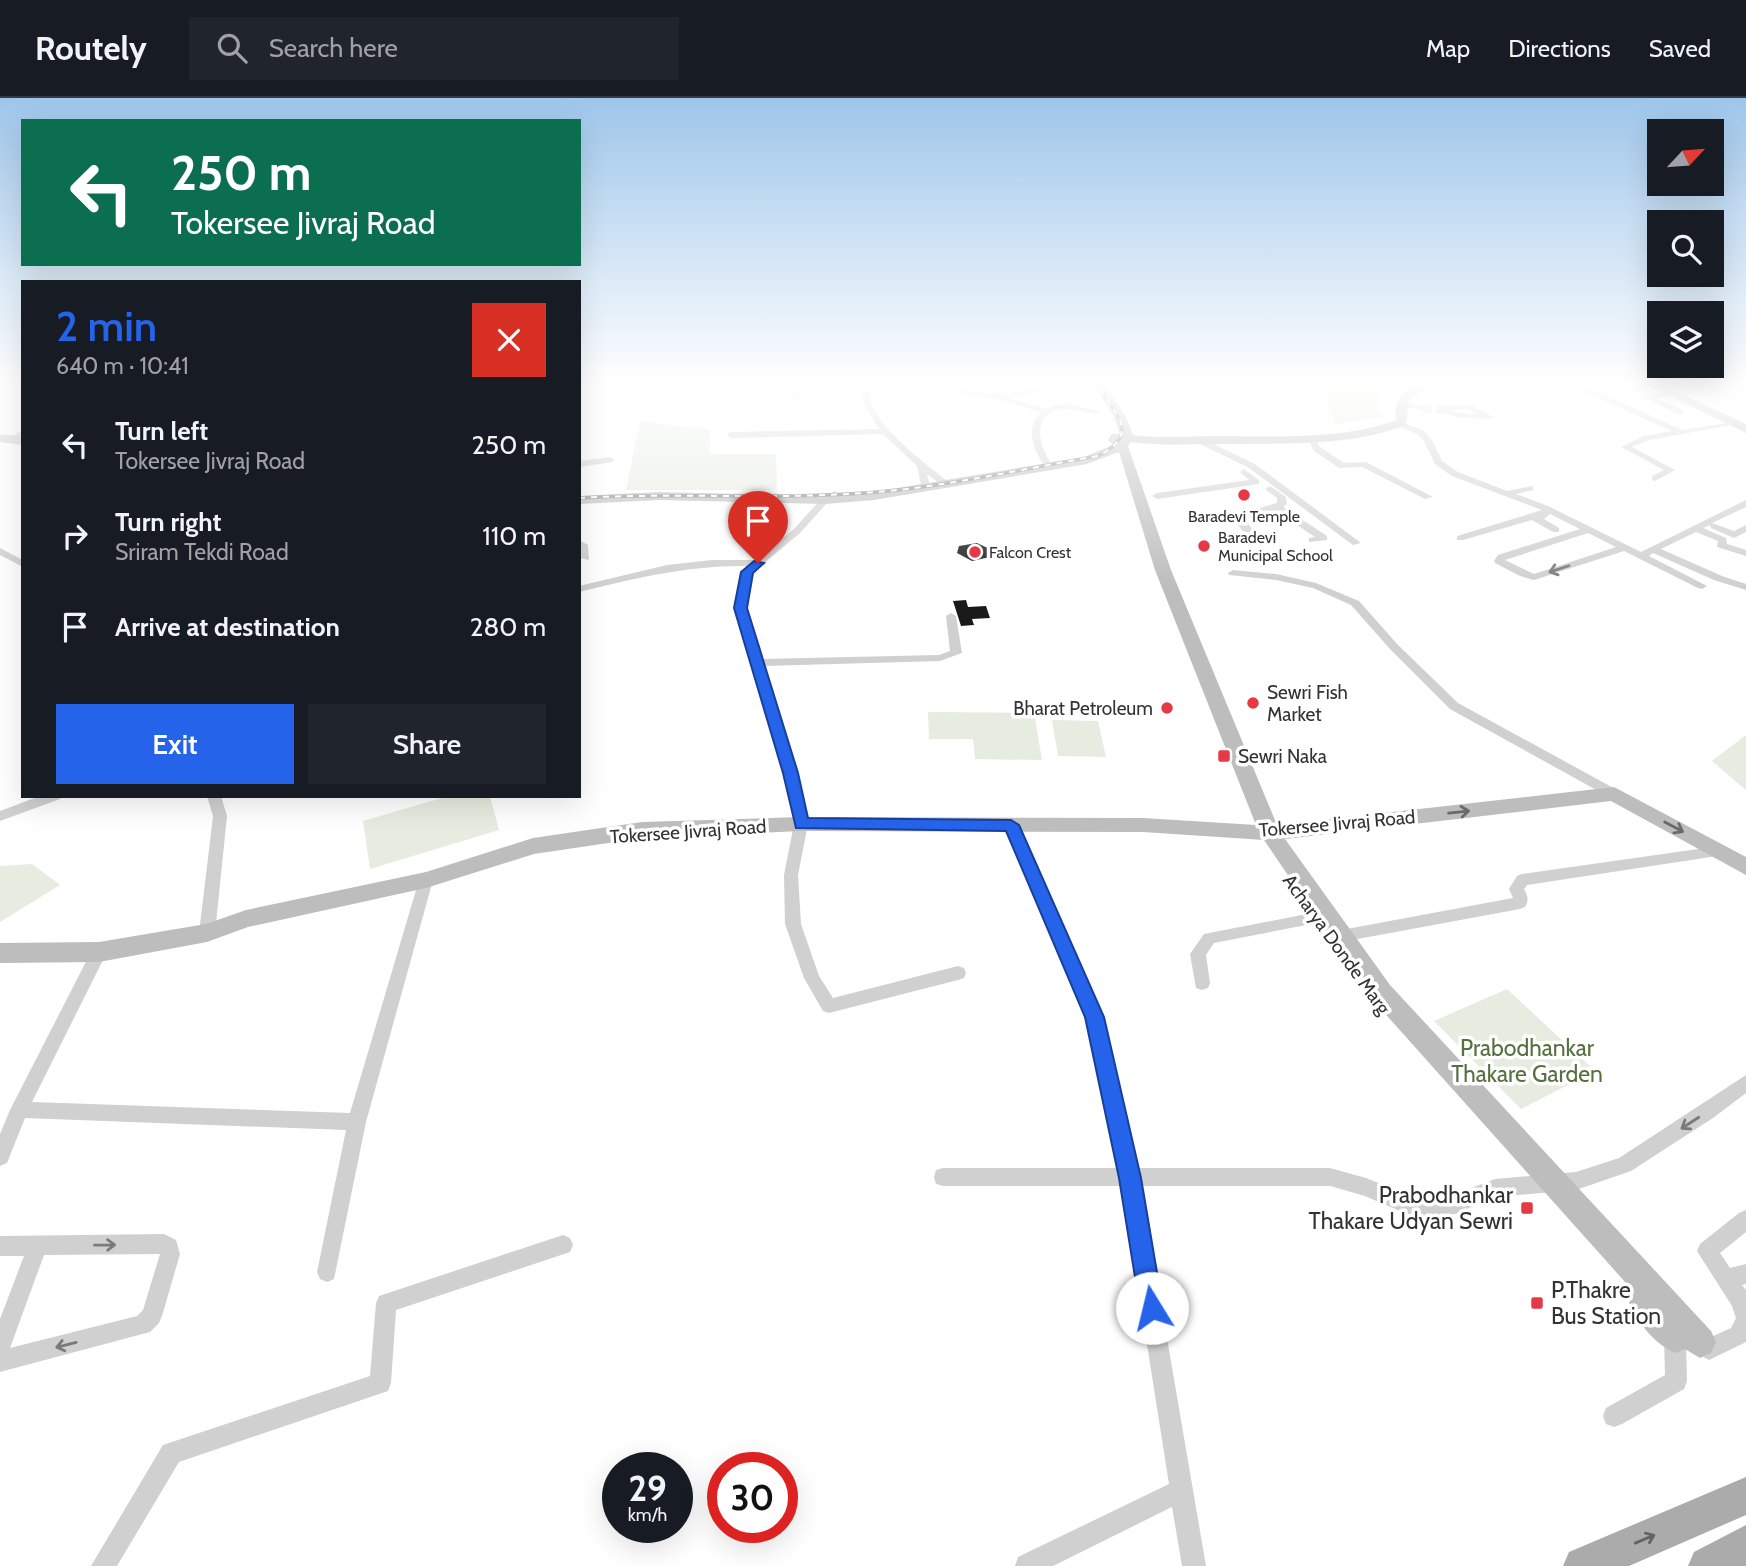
<!DOCTYPE html>
<meta charset="utf-8">
<style>
:root{--surface:#171b24;--page:#20242c;--text:#f1f3f6;--muted:#9ea1a6;--line:#363941;--accent:#2563eb}
body{margin:0;font-family:Cabin,sans-serif;background:var(--page);color:var(--text);height:100vh;display:flex;flex-direction:column;font-size:26px;white-space:nowrap}
*{box-sizing:border-box;margin:0}
p{font-size:23px;color:var(--muted)}
.icon{flex:none;width:38px;height:38px;fill:none;stroke:currentColor;stroke-width:2;stroke-linecap:round;stroke-linejoin:round}
.map{position:relative;flex:1;overflow:hidden}
.panel{position:absolute;left:21px;top:182px;width:560px;height:518px;display:flex;flex-direction:column;background:var(--surface);border-radius:0px;box-shadow:0 7px 28px #0002}
.panel>*{flex:none}
.top-card{position:absolute;left:21px;top:21px;width:560px;height:147px;border-radius:0px;box-shadow:0 7px 28px #0002;background:#0b6e4f;color:#fff;overflow:hidden}
.needle{width:46px;rotate:64deg}
.controls{position:absolute;left:1647px;top:21px;display:grid;gap:14px}
.controls a{display:grid;place-items:center;width:77px;height:77px;border-radius:0px;background:var(--surface);box-shadow:0 7px 28px #0002;font-size:35px}
.speed{position:absolute;left:602px;top:1354px;display:flex;gap:14px;font-size:35px;font-weight:700;text-align:center}
.speed>*{display:grid;place-content:center;width:91px;height:91px;border-radius:50%;background:var(--surface);box-shadow:0 7px 28px #0002;line-height:1}
.speed small{font-size:18px;font-weight:400}
.speed .limit{border:10px solid #d22;background:#fff;color:#111}
.pin{position:absolute;display:grid;place-items:center;width:60px;height:60px;color:#fff;margin:-72px -30px;border-radius:50% 50% 50% 0;rotate:-45deg;box-shadow:0 0 7px #0007}
.pin .icon{rotate:45deg}
.me{position:absolute;width:77px;margin:-38px;rotate:351deg;stroke-linejoin:round;filter:drop-shadow(0 0 5px #0008)}
.turn{display:flex;align-items:center;gap:24px;height:147px;padding:0 35px;font-size:32px}
.turn .icon{width:91px;height:91px;stroke-width:2.5}
.turn b{display:block;font-size:49px;line-height:60px}
.round{display:grid;place-items:center;flex:none;width:74px;height:74px;border-radius:0px;background:var(--page)}
.headline{display:flex;align-items:center;justify-content:space-between;height:119px;padding:0 35px}
h1{font-size:42px;font-weight:600;line-height:52px;color:var(--accent)}
.button{display:flex;gap:14px;margin-top:auto;padding:14px 35px}
.button a{flex:1;height:80px;border-radius:0px;background:var(--accent);color:#fff;font-size:28px;font-weight:600;line-height:80px;text-align:center}
.button a+a{background:var(--page);color:var(--text)}
ul{padding:0;list-style:none}
li{display:flex;align-items:center;gap:21px;height:91px;padding:0 35px}
li div{flex:1}
li b{display:block;font-size:26px}
li em{font-style:normal}
header{display:flex;align-items:center;gap:42px;box-sizing:border-box;height:98px;padding:0 35px;background:var(--surface);border-bottom:2px solid var(--line)}
header strong{font-size:33px}
nav{display:flex;gap:38px;margin-inline-start:auto;font-size:24px}
.search{width:490px;height:63px;background:var(--page);display:flex;align-items:center;gap:18px;box-sizing:border-box;padding:0 24px;border-radius:0px;color:var(--muted);font-size:26px}
.map>svg:first-child{display:block}
.green{fill:#e6ecdf}
.building{fill:#1a1a1a}
.lines{fill:none;stroke-linecap:round;stroke-linejoin:round}
.street-tunnel{stroke:#d6d6d6;stroke-width:9;stroke-dasharray:9 4.5;stroke-linecap:butt}
.street{fill:#d0d0d0;fill-rule:evenodd}
.secondary{fill:#bdbdbd;fill-rule:evenodd}
.primary{fill:#ababab;fill-rule:evenodd}
.rail-casing{stroke:#888;stroke-width:3.5}
.rail{stroke:#fff;stroke-width:2;stroke-dasharray:6;stroke-linecap:butt}
.oneway{stroke:#7a7a7a}
.oneway2{stroke:#6a6a6a}
.oneway3{stroke:#636363}
.route{fill:#2563eb;stroke:#184099;stroke-width:2}
.poi-dot{fill:#e63946;stroke:#fff;stroke-width:2.5}
.labels{text-anchor:middle;stroke-width:7;stroke-linejoin:round;paint-order:stroke}
.far-poi-label{font-size:16px;fill:#333;stroke:#fff;text-anchor:start}
.poi-label{font-size:19px;fill:#333;stroke:#fff;text-anchor:start}
.street-label{font-size:19px;fill:#333;stroke:#fff}
.near-park-label{font-size:23px;fill:#56703f;stroke:#fff}
.near-poi-label{font-size:23px;fill:#333;stroke:#fff;text-anchor:end}
</style>
<header>
<strong>Routely</strong>
<div class="search"><svg class="icon" aria-label="search" viewBox="0 0 24 24"><circle cx="10" cy="10" r="6"/><path d="M15 15l6 6"/></svg>Search here</div>
<nav><a>Map</a><a>Directions</a><a>Saved</a></nav>
</header>
<div class="map">
<svg width="1746" height="1468" viewBox="0 0 1746 1468">
<rect width="100%" height="100%" fill="#fff"/>
<path class="green" d="M1317 285H1392L1380 297 1377 312 1384 319 1336 326Z
M750 289 809 293 791 308 790 298 736 299Z
M640 323 710 332V356H776L777 392H626Z
M928 614 1034 615 1042 662 975 661 973 641H929Z
M1052 622 1098 623 1106 659 1058 658Z
M1746 637V692L1712 663Z
M449 698H490L499 732 370 771 363 723Z
M32 766 60 787 0 824V768Z
M1507 891 1595 973 1521 1011 1434 923Z"/>
<path class="building" d="M977 445 992 452 990 459 972 463 957 455 959 448Z
M966 502 968 509 986 508 990 520 972 521 974 527 961 528 953 503Z"/>
<g class="lines">
<path class="street-tunnel" d="M1423 310 1445 312"/>
<path class="street" d="M863 285H871C871 290 870 296 871 302 875 328 928 368 949 384V388H943L927 376 929 385 921 387 917 368 883 336 731 340 727 337 731 334 879 331 863 304Z
M945 285H953L972 293 994 296C999 286 1007 285 1018 285L1003 292 1002 298 1060 285H1074L1009 300 1046 311 1055 307 1071 306 1100 314 1096 316C1077 312 1058 305 1043 321 1036 338 1043 352 1052 367L1048 370 1045 369C1034 352 1024 331 1041 314L998 301 963 296Z
M1573 285H1579L1682 332 1733 324 1737 326 1649 342 1632 349 1675 372 1655 383 1652 382V378L1664 372 1621 349 1644 338 1672 333 1573 289Z
M1736 285H1746V289Z
M1671 293 1675 295 1674 297 1656 300 1683 312V316H1677L1644 299Z
M1400 304 1427 310 1423 312 1397 308 1396 306Z
M1446 307H1472L1493 319 1489 321 1455 319 1441 312ZM1468 311 1476 316 1457 315 1451 312Z
M1400 324 1423 332 1432 342 1442 363 1458 374 1507 393 1533 388V392L1516 396 1548 408 1641 454 1746 402V409L1712 425 1734 433 1746 427V434L1734 440 1711 430 1710 427 1703 430 1726 440 1727 446 1746 452V458L1717 449 1718 443 1696 434 1661 451 1722 478 1746 486V492L1714 482 1653 455 1649 458 1707 488 1702 491 1698 490 1624 453 1534 482 1520 478 1495 465 1494 463 1498 457 1580 431 1550 416 1544 421 1559 430V434H1553L1532 422 1463 442H1457V438L1542 412 1452 378 1435 366 1424 343 1417 336 1397 328 1396 326ZM1588 435 1616 449 1534 476 1505 462Z
M23 333V338L6 344 2 341Z
M1311 337 1314 338 1320 349 1344 365 1366 364 1433 399 1425 401 1362 369 1339 370 1314 353 1307 340Z
M1197 338 1255 366 1361 445 1353 447 1249 370 1194 343 1193 341Z
M610 359 614 362 613 364 579 369V363Z
M1244 371 1259 382V386L1157 401 1152 398 1157 395 1249 382 1240 374Z
M1270 388 1286 399 1287 406 1283 409 1327 438V442L1309 444V440L1315 439 1276 413 1243 420 1255 434 1266 439V443C1250 443 1240 432 1232 418L1277 405V400L1265 391Z
M834 393 837 394V398L828 404 800 435 752 475 746 510 762 561 939 557 950 553 946 518 951 515 956 518 962 555 940 563 764 568 798 675 808 726 798 777 801 826 819 878 833 900 958 868 964 870 966 875 964 880 958 882 829 915 823 913 804 880 785 826 784 777 794 726 784 675 736 510 742 474 748 468C690 467 635 480 579 494V488L667 467 712 462H756L794 431 822 400Z
M579 442 588 447 589 462 580 460Z
M0 450 23 462V469L0 457Z
M1233 472 1276 476 1316 485 1359 503 1398 547 1458 605 1619 693 1621 696 1619 699H1609L1450 611 1390 551 1351 507 1313 490 1276 482 1229 477 1228 475Z
M40 698H62L60 701 0 723V713Z
M207 698H221L227 718 215 835 212 839 207 841 202 839 199 835 213 718Z
M1011 722 1018 727 1103 919 1137 1070H1330L1366 1080 1418 1101 1455 1096 1495 1081 1576 1074 1619 1060 1746 977V995L1713 1020 1631 1073 1576 1092 1495 1099 1455 1116 1418 1121 1365 1098 1330 1088H1141L1206 1468H1182L1172 1409 1053 1468H1015L1018 1459 1169 1386 1122 1088H943L936 1086 934 1079 936 1072 943 1070H1118L1087 919 1004 727Z
M1719 748 1726 753 1724 757 1527 787 1524 791C1528 798 1529 802 1525 809L1520 811 1336 845 1331 843 1328 839 1331 835 1336 833 1513 800 1509 791 1517 778 1522 776Z
M426 776 431 778 433 782 366 1024 334 1181 327 1184 320 1181 317 1174 346 1032 25 1020 7 1065 0 1068V1036L10 1012 93 850 99 848 105 850 107 854 32 1004 350 1015 419 782 421 778Z
M1317 814 1322 816 1325 820 1322 824 1214 845 1206 857 1210 885 1208 890 1202 892 1196 890 1190 856 1204 836Z
M1746 1112V1134L1720 1155 1730 1170 1746 1166V1186L1742 1187 1746 1192V1244L1709 1262 1693 1253 1690 1245 1693 1237 1701 1234 1711 1239 1731 1230 1736 1220 1732 1208 1697 1153 1700 1146 1739 1115Z
M164 1136 176 1142 180 1156 162 1218 159 1225 150 1234 0 1274V1221L24 1158H0V1138ZM160 1156 143 1212 137 1218 10 1250 44 1157Z
M563 1137 570 1140 573 1147 570 1154 396 1212 391 1285 388 1293 179 1364 117 1468H91L163 1347 370 1278 376 1205 379 1198Z
M1677 1228 1684 1232 1688 1239 1686 1244 1687 1283 1684 1291 1622 1326 1614 1329 1606 1326 1603 1318 1606 1310 1665 1277 1664 1239 1668 1232Z"/>
<path class="secondary" d="M1092 285H1104L1126 319 1133 337C1161 341 1191 338 1219 338 1273 338 1345 342 1396 322 1392 295 1412 284 1436 285L1409 301 1406 327C1350 349 1281 345 1221 346 1191 346 1160 348 1130 344L1128 348 1171 472 1277 727 1614 689 1746 759V777L1611 703 1285 741 1390 887 1711 1233 1716 1244 1711 1255 1700 1260 1685 1251 1675 1255C1656 1247 1637 1224 1629 1205L1634 1194 1372 901 1264 742 1143 734 801 733 642 740 534 756 426 790 248 829 207 844 99 864 0 865V845L99 844 206 826 246 812 426 774 533 740 642 724 801 719 1143 720 1256 727 1155 472 1119 354 1087 366 874 402 825 406 659 402 579 406V398L659 394 825 398 874 394 1084 359 1113 347 1108 342 1112 336H1120L1114 319Z
M1643 285H1658L1746 326V335Z
M0 336 23 339V347L0 344Z"/>
<path class="primary" d="M1746 1379V1417L1629 1468H1563L1569 1454Z
M1746 1427V1468H1688L1694 1454Z"/>
<g class="rail-casing">
<path id="rail" d="M579 400C682 394 785 403 888 393 958 386 1028 370 1098 358 1143 335 1114 316 1096 285"/>
</g>
<use href="#rail" class="rail"/>
</g>
<defs><path id="oneway-shaft" d="M-6 0H5M1.5-3L5.5 0L1.5 3" fill="none" stroke-width="1.6" stroke-linecap="round" stroke-linejoin="round" transform="scale(1.75)"/></defs>
<g class="oneway">
<use href="#oneway-shaft" transform="translate(1559 471) rotate(162)"/>
<use href="#oneway-shaft" transform="translate(1690 1025) rotate(147)"/>
<use href="#oneway-shaft" transform="translate(105 1147) rotate(-1)"/>
<use href="#oneway-shaft" transform="translate(66 1247) rotate(166)"/>
</g>
<g class="oneway2">
<use href="#oneway-shaft" transform="translate(1459 714) rotate(-6)"/>
<use href="#oneway-shaft" transform="translate(1674 729) rotate(28)"/>
</g>
<use class="oneway3" href="#oneway-shaft" transform="translate(1645 1441) rotate(-23)"/>
<linearGradient id="sky" x2="0" y2="1"><stop stop-color="#9ec6ea"/><stop offset="0.58" stop-color="#fff"/><stop offset="1" stop-color="#fff" stop-opacity="0"/></linearGradient>
<rect width="1746" height="490" fill="url(#sky)"/>
<path class="route" d="M754 463 764 465 753 475 747 510 798 675 808 720 1011 722 1019 727 1104 919 1141 1080 1163 1210 1160 1218 1152 1222 1143 1218 1140 1210 1119 1080 1085 919 1006 733 796 730 783 675 734 510 741 474Z"/>
<g class="poi-dot">
<circle cx="1244" cy="397" r="7"/>
<circle cx="1204" cy="448" r="7"/>
<circle cx="975" cy="454" r="7"/>
<circle cx="1253" cy="605" r="7"/>
<circle cx="1167" cy="610" r="7"/>
<rect x="1217" y="651" width="14" height="14" rx="3.5"/>
<rect x="1520" y="1103" width="14" height="14" rx="3.5"/>
<rect x="1530" y="1198" width="14" height="14" rx="3.5"/>
</g>
<g class="labels">
<g class="far-poi-label">
<text x="1244" y="424" text-anchor="middle">Baradevi Temple</text>
<text x="1218" y="445">Baradevi<tspan x="1218" dy="18">Municipal School</tspan></text>
<text x="989" y="460">Falcon Crest</text>
</g>
<g class="poi-label">
<text x="1267" y="601">Sewri Fish<tspan x="1267" dy="22">Market</tspan></text>
<text x="1153" y="617" text-anchor="end">Bharat Petroleum</text>
<text x="1238" y="665">Sewri Naka</text>
</g>
<g class="street-label">
<text transform="translate(1337 725) rotate(-5)" y="7">Tokersee Jivraj Road</text>
<text transform="translate(688 733) rotate(-4)" y="7">Tokersee Jivraj Road</text>
<text transform="translate(1337 846) rotate(54)" y="7">Acharya Donde Marg</text>
</g>
<g class="near-park-label">
<text x="1527" y="958">Prabodhankar<tspan x="1527" dy="26">Thakare Garden</tspan></text>
</g>
<g class="near-poi-label">
<text x="1513" y="1105">Prabodhankar<tspan x="1513" dy="26">Thakare Udyan Sewri</tspan></text>
<text x="1551" y="1200" text-anchor="start">P.Thakre<tspan x="1551" dy="26">Bus Station</tspan></text>
</g>
</g>
</svg>
<div class="controls">
<a><svg class="needle" viewBox="-14 -14 28 28"><path d="M0-13l5 13h-10z" fill="#e53935"/><path d="M0 13l5-13h-10z" fill="#9ea1a6"/></svg></a>
<a><svg class="icon" aria-label="search" viewBox="0 0 24 24"><circle cx="10" cy="10" r="6"/><path d="M15 15l6 6"/></svg></a>
<a><svg class="icon" aria-label="layers" viewBox="0 0 24 24"><path d="M12 4l9 5-9 5-9-5zM3 14l9 5 9-5"/></svg></a>
</div>
<div class="speed"><div>29<small>km/h</small></div><div class="limit">30</div></div>
<div class="pin" style="left:758px;top:465px;background:#d93025"><svg class="icon" aria-label="arrive" viewBox="0 0 24 24"><path d="M6 21V4h12l-3 4 3 4H6"/></svg></div>
<svg class="me" style="left:1152px;top:1210px" viewBox="-20 -20 40 40"><circle r="19" fill="#fff"/><path d="M0-13L10 11 0 6-10 11z" fill="#2563eb"/></svg>
<div class="top-card">
<div class="turn"><svg class="icon" aria-label="left" viewBox="0 0 24 24"><path d="M17 20v-9H6M10 6l-5 5 5 5"/></svg><div><b>250 m</b>Tokersee Jivraj Road</div></div>
</div>
<section class="panel">
<div class="headline"><div><h1>2 min</h1><p>640 m · 10:41</p></div><a class="round" style="background:#d93025;color:#fff"><svg class="icon" aria-label="close" viewBox="0 0 24 24"><path d="M6 6l12 12M18 6L6 18"/></svg></a></div>
<ul>
<li><svg class="icon" aria-label="left" viewBox="0 0 24 24"><path d="M17 20v-9H6M10 6l-5 5 5 5"/></svg><div><b>Turn left</b><p>Tokersee Jivraj Road</p></div><em>250 m</em></li>
<li><svg class="icon" aria-label="right" viewBox="0 0 24 24"><path d="M7 20v-9h11M14 6l5 5-5 5"/></svg><div><b>Turn right</b><p>Sriram Tekdi Road</p></div><em>110 m</em></li>
<li><svg class="icon" aria-label="arrive" viewBox="0 0 24 24"><path d="M6 21V4h12l-3 4 3 4H6"/></svg><div><b>Arrive at destination</b></div><em>280 m</em></li>
</ul>
<div class="button"><a>Exit</a><a>Share</a></div>
</section>
</div>
